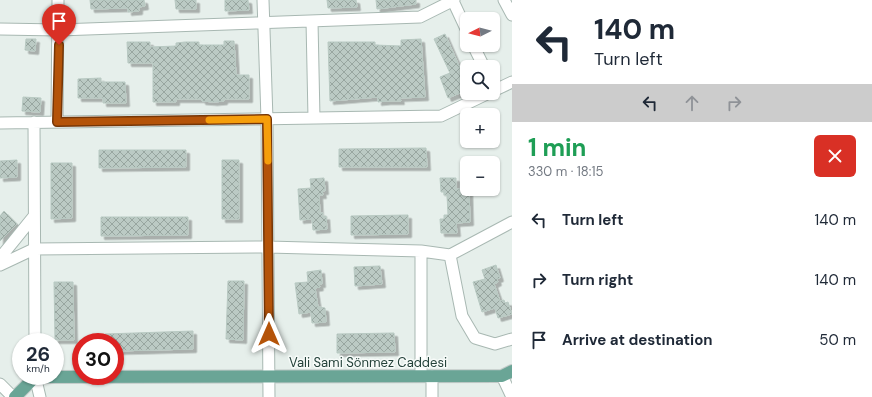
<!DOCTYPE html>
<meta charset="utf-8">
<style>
:root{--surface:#fff;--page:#f6f6f7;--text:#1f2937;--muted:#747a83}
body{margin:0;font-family:"DM Sans",sans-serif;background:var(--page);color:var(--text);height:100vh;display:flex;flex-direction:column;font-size:15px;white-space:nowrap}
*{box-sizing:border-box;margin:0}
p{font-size:13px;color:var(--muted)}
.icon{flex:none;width:22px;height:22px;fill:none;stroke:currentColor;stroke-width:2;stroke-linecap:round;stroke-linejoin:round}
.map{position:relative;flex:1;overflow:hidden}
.details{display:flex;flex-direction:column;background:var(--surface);width:360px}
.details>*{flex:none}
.hud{background:#fff;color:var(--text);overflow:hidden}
.needle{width:26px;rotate:264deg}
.tools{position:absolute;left:460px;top:12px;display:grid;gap:8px}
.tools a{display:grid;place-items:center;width:40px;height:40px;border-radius:6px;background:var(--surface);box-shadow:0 1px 3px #0004;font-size:20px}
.speed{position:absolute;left:12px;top:333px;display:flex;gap:8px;font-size:20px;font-weight:700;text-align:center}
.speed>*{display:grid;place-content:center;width:52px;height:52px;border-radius:50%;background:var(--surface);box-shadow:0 1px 3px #0004;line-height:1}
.speed small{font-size:10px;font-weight:400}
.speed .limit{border:6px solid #d22;background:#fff;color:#111}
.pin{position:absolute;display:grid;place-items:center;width:34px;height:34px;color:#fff;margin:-41px -17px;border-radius:50% 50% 50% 0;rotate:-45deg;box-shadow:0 0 4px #0007}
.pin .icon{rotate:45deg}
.me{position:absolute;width:44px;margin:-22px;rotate:0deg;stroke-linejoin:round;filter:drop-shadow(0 0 3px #0008)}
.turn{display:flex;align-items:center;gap:14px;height:84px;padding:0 16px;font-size:18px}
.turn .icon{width:52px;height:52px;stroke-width:2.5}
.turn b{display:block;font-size:28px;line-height:34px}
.lanes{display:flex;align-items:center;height:38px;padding:0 16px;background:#0003;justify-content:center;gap:20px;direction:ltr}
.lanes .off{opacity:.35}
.round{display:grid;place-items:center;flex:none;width:42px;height:42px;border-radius:6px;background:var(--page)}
.headline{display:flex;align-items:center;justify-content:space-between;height:68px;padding:0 16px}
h1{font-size:24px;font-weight:700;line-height:30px;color:#1e9e55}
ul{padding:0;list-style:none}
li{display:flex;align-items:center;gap:12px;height:60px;padding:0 16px}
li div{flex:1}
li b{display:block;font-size:15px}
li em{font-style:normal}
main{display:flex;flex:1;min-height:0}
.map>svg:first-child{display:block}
.building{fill:url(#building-cross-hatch);stroke:#b8c9c2;filter:url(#shadow)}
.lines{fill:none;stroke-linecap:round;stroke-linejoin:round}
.minor-casing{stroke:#a8b8b2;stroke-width:13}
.major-casing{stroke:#c2cac8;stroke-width:14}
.minor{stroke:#fff;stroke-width:11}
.major{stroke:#6aa596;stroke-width:12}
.route-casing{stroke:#753606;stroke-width:10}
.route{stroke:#b45309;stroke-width:7}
.slow{stroke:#f59e0b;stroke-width:7}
.labels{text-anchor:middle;stroke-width:3;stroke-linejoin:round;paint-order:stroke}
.street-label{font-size:13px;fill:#24423a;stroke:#f7fbf9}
</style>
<main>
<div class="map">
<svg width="512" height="397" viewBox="0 0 512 397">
<defs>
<pattern id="building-cross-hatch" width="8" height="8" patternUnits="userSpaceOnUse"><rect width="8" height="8" fill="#bbcac4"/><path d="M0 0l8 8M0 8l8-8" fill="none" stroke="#98a6a0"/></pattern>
<filter id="shadow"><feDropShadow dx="3.5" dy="3.5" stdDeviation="0" flood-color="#0004"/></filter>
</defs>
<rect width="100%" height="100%" fill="#e6efeb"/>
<path class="building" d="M90 0H144L145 6 139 7V11L128 12V8L91 9Z
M175 0H196V9H176Z
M225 0H248L249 10 225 11Z
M327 0H356L357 7 328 8Z
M376 0H416V4L377 9Z
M445 34 467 84V90L448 98 440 77 450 73 434 39Z
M26 39H36L35 51 25 50Z
M421 39 425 97 400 98 401 101H387L378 102V97L330 101 328 42H375V45L401 46V40Z
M224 41H234L236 75H249V99H224V101L214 102 202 101V99H176V102H153V63H128L127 42H150V47L176 46V43L185 42H199V45H224Z
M101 78V82H125L126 103H103V98H78V79Z
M23 97 41 98 40 112 22 111Z
M426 148 427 167H339V149Z
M99 150H186V167L99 168Z
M17 160V177L0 178V161Z
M222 160H239V219H222Z
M51 163H72V218L51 219Z
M324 178 325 191H322L323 195H319L320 213H323V217L326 216 327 229 313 230 312 219 300 220 298 189 311 188 310 179Z
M440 178H456V189H469L470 222 456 223 457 233H441L440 219H444V215H448L447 195H444V192H441Z
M4 211 17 224 0 241V216Z
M408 215V234L351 235V216Z
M101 217H188V235L101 236Z
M496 265 500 278 497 279 498 282 494 284 500 301 504 300 505 303 508 302 512 314 498 318 495 308 482 312 473 282 485 279 482 270Z
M380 266 382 284 355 286 354 267Z
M321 270 322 284H319L320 287 315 288 318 307 325 308 326 322 312 323 311 312 299 314 295 283 308 282 307 272Z
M228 281H244L243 340 226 339Z
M54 282H73L74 340H55Z
M193 331V349L115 351V342H105V334Z
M394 333 395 352 337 353V334Z"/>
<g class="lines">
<g class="minor-casing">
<path id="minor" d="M263 0 267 119 269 397
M504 0 512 15
M453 1 467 31
M312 21 314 118
M0 29 59 30 420 17 454 0
M473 45 484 67
M493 91 512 82
M34 122 35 342
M57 122 58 0
M0 123 441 116 489 93
M421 251V376
M450 255 462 316 475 338 495 344 512 339
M0 258 34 216
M0 265 34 249 268 247 421 251 450 255 512 222
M35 376 40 397
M432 376V397
M502 376 512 397
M0 384 13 397"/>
</g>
<g class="major-casing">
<path id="major" d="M15 397 35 377 502 376 512 371"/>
</g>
<use href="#minor" class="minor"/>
<use href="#major" class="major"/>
</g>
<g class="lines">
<g class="route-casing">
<path id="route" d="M59 45 57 122 267 119 269 334"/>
</g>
<use href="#route" class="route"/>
<path class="slow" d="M209 120 267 119 268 161"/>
</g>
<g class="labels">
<g class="street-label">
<text x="368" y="367">Vali Sami Sönmez Caddesi</text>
</g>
</g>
</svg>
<div class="tools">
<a><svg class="needle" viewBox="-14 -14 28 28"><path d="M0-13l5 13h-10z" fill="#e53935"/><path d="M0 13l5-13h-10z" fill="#747a83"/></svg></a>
<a><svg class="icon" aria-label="search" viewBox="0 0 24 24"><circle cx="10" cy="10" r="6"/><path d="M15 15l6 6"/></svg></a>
<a>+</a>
<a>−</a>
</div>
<div class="speed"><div>26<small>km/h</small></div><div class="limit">30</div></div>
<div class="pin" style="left:59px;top:45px;background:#d93025"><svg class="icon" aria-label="arrive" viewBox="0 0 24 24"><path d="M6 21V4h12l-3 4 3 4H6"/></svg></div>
<svg class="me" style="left:269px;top:334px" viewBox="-20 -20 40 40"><path d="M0-17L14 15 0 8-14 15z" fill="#b45309" stroke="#fff" stroke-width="4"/></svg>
</div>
<section class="details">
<div class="hud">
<div class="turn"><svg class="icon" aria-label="left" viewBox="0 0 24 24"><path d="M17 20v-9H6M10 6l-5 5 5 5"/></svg><div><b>140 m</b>Turn left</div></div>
<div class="lanes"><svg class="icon" aria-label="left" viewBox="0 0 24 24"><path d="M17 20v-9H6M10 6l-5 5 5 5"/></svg><svg class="icon off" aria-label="ahead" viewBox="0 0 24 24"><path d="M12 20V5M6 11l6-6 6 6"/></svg><svg class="icon off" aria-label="right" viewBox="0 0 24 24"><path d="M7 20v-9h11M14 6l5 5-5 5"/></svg></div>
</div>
<div class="headline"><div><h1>1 min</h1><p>330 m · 18:15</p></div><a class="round" style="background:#d93025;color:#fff"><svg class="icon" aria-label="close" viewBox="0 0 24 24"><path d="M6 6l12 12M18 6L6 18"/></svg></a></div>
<ul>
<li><svg class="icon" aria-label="left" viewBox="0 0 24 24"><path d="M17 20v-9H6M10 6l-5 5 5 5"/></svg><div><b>Turn left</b></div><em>140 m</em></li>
<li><svg class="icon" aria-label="right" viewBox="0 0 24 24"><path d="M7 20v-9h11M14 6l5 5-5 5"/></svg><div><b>Turn right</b></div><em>140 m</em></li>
<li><svg class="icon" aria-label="arrive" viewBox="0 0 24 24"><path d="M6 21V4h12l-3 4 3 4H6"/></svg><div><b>Arrive at destination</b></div><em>50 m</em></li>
</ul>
</section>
</main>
